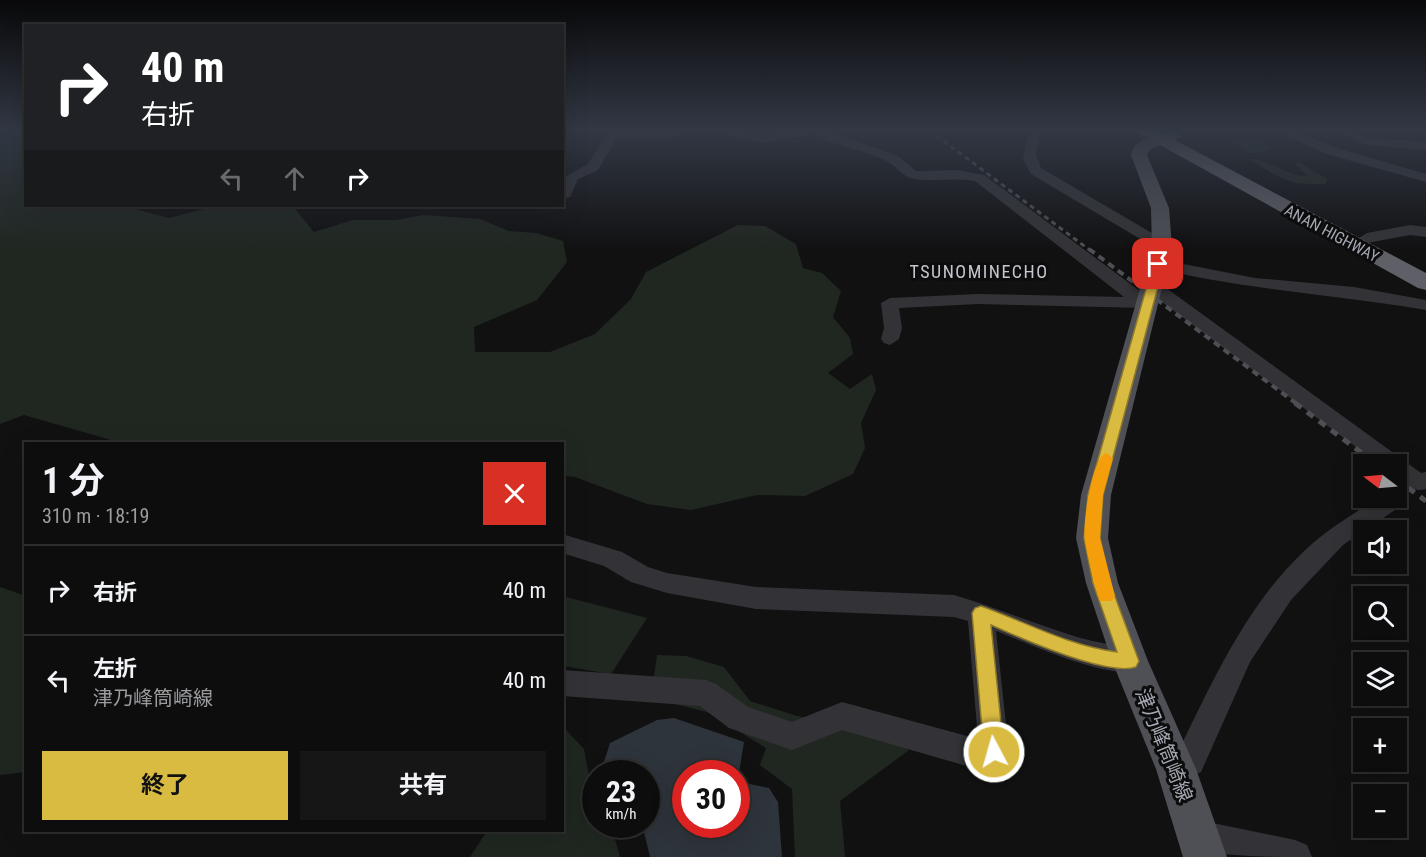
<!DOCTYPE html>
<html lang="ja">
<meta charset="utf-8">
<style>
:root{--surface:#0d0d0e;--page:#161617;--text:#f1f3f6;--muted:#9a9c9e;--line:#2d2d2e;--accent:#dabb42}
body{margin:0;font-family:"Roboto Condensed","Noto Sans JP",sans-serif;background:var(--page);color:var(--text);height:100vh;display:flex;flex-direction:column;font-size:22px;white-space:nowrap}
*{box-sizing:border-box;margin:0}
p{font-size:20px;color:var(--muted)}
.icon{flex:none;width:33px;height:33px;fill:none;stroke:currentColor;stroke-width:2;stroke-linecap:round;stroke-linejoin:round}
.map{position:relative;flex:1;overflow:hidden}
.details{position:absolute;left:24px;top:442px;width:540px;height:390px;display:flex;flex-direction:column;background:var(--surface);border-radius:0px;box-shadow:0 6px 24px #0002,0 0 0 2px var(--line)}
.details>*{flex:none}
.hud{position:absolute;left:24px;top:24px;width:540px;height:183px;border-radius:0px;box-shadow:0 6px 24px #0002,0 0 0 2px var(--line);background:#202124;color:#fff;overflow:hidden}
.needle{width:39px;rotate:286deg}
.tools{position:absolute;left:1353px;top:454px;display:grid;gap:12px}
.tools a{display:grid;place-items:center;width:54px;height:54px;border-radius:0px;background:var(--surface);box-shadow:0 6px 24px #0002,0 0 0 2px var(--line);font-size:30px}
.speed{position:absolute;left:582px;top:760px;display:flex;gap:12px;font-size:30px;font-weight:700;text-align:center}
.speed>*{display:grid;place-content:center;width:78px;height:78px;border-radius:50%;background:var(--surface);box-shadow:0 6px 24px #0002,0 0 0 2px var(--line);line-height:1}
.speed small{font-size:15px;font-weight:400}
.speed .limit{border:9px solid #d22;background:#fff;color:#111}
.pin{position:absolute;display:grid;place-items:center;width:51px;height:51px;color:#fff;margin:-26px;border-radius:12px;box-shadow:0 3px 9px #0006}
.me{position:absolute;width:66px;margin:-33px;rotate:354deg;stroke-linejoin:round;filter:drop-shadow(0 0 4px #0008)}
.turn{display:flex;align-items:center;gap:21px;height:126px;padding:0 18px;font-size:27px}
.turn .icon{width:78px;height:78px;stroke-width:2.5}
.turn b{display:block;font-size:42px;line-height:51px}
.lanes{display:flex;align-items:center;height:57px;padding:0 18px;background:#0003;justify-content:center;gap:30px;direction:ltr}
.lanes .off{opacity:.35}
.round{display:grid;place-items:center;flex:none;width:63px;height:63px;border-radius:0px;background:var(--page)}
.summary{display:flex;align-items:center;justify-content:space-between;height:102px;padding:0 18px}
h1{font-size:36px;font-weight:700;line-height:45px}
.cta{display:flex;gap:12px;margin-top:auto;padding:12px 18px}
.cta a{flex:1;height:69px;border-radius:0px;background:var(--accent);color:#111;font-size:24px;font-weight:700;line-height:69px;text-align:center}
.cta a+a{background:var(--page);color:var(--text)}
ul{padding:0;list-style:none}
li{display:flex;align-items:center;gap:18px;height:90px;padding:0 18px;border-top:2px solid var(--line)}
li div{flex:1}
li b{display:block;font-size:22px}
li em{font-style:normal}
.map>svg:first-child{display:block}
.green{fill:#202721}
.water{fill:#2e343b;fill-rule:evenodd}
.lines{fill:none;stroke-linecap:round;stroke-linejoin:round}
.minor{fill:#333337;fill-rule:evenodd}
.major{fill:#4f5056;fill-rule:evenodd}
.highway{fill:#5f6067;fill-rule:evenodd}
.rail-far2{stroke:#4e4f54;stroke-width:3;stroke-dasharray:5 4;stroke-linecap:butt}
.rail-far1{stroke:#4e4f54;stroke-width:4;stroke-dasharray:7 5;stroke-linecap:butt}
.rail{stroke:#4e4f54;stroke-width:5;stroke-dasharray:8 7;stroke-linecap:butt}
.route{fill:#dabb42;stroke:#8e7a2b;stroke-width:1.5}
.slow{fill:#f59e0b}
.labels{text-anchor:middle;stroke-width:6;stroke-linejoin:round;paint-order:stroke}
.far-street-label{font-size:16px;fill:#a4a7b1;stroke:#0c0c0d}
.far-quarter-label{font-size:18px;letter-spacing:1.5px;fill:#c5c6ce;stroke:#0c0c0d}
.street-label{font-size:20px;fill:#a4a7b1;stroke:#0c0c0d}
</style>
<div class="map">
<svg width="1426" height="857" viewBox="0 0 1426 857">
<rect width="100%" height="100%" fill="#111112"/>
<path class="green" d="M0 130H25L26 206H140L135 209 169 218 215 206H287L294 208 314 232 353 220H396L423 215 480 219 509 231 536 233 563 241 567 262 537 300 474 327 475 352H550L595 334 631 299 646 272 738 225 765 226 796 244 803 268 822 273 841 291 833 317 850 338 853 354 828 373 850 389 872 374 876 390 861 423 865 448 853 474 805 496 757 495 691 510 647 504 575 477 563 476 562 444H125L24 415 0 424Z
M1242 137 1261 142 1272 149C1251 157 1247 152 1229 140L1230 138Z
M1249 159C1269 158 1285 176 1307 176L1294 163H1300L1327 179 1326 184C1288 186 1280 178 1249 159Z
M0 587 26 596 25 772 0 775Z
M562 596 647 618 611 674 563 666Z
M657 655 686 656 724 667 750 701 797 716 873 731 909 750 840 801 845 857H795L792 789 760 765 766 748 707 712 651 698Z
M565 729 584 749 595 809 596 825H606L614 836 620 857H470L487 831H562V732Z"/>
<path class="water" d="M674 718 744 742 739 773 745 783 769 788 778 802 782 857H650L644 832 638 825H646V774H605L602 768 610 743 657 720ZM686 774H736V825H686Z"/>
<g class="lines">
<path class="minor" d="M609 130H693L662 140 616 139 598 170 578 179 570 197 562 198 565 177 588 164Z
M704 130H733L762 135 792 130H826L898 156 916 171 958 170 984 175 1156 303 1147 308 978 304 899 308 902 328 899 339 890 345 884 343 881 339 884 328 881 303 890 298 978 294 1124 297 975 181C953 177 931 183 910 178 902 175 896 166 888 162 865 149 837 148 815 134L762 143Z
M1029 130H1041L1036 155 1041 168 1169 243 1171 246 1169 249H1157L1031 174 1023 159Z
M1273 130H1291L1337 148 1426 174V182L1327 154Z
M1333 130H1350L1368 137 1426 142V150L1366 145Z
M1410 225 1426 227V237L1410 235 1367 243 1359 238 1367 233Z
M1158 259 1255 278 1354 287 1426 300V310C1335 294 1242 290 1152 267L1150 264Z
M1152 281 1158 282 1421 473 1426 472V489C1413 493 1406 485 1396 478V465H1380L1146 290 1144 286 1146 282Z
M1396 493 1401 494 1405 500 1401 506 1343 545 1291 600 1250 662 1201 772 1176 784 1165 780 1160 769 1165 758 1179 750C1221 664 1262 571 1347 518 1366 506 1373 498 1396 498Z
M562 534 622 552 648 567 667 573 756 587 954 595C995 607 1035 624 1077 637 1097 643 1120 645 1140 652L1144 661 1140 670C1109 681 1028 643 996 631L1009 752 1005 762 984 771 842 730 792 750 729 728 700 706 562 696V670L706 680 716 684 748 707 792 722 842 702 978 739 968 621 954 617 756 609 667 593 631 582 604 566 562 553Z
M1198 820 1295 840 1307 845 1312 857C1271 857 1225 857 1186 848L1182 836 1186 824Z"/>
<path class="major" d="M1173 131 1181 136C1172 146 1154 141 1147 155L1169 208 1172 247 1111 495 1108 538 1118 583 1148 661 1196 769 1227 857H1183L1156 769 1112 661 1086 583 1076 538 1081 495 1152 247 1151 208 1131 155C1135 137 1158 135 1173 131Z"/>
<path class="highway" d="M1133 130H1156L1426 273V290L1418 288Z"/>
<path class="rail-far2" d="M929 130 1091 251"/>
<path class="rail-far1" d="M1089 249 1297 404"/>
<path class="rail" d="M1295 403 1378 465
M1396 479 1426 501"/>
</g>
<linearGradient id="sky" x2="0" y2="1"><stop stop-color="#09090a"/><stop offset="0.52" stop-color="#323844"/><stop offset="1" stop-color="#323844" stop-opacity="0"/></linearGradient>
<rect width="1426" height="250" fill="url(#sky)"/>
<path class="route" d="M1158 261 1164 264 1103 495 1100 538 1110 583 1139 661 1136 667C1107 677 1020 638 991 625L1004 752 1001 759 994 762 987 759 984 752 972 613 975 608 981 606C1026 622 1069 646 1117 652L1093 583 1084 538 1088 495 1153 264Z"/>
<path class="slow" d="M1106 453 1113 458 1103 495 1100 538 1115 596 1112 601H1100L1098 596C1093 578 1088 559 1085 541 1082 526 1092 457 1106 453Z"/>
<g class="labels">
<g class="far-street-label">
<text transform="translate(1332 233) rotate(28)" y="6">ANAN HIGHWAY</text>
</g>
<g class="far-quarter-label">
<text x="979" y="278">TSUNOMINECHO</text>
</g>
<g class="street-label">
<text transform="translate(1164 745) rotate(68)" y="7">津乃峰筒崎線</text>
</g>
</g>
</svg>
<div class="tools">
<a><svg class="needle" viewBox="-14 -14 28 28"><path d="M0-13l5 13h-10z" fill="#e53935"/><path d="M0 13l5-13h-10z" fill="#9a9c9e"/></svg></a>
<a><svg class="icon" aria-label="sound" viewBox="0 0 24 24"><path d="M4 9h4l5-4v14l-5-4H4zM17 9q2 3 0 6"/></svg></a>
<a><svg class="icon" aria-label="search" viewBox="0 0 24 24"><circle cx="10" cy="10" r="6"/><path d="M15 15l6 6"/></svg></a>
<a><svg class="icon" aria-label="layers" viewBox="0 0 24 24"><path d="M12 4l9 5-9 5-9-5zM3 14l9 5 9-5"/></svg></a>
<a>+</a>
<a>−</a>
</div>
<div class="speed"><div>23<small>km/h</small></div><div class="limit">30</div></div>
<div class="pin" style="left:1158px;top:264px;background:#d93025"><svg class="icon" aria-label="arrive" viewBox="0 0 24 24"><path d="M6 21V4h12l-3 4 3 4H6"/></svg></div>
<svg class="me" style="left:994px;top:752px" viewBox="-20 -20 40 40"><circle r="17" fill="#dabb42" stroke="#fff" stroke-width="3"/><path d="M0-11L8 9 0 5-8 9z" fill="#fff"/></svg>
<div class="hud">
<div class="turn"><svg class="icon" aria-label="right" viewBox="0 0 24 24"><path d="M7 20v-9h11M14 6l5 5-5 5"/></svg><div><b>40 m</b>右折</div></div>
<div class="lanes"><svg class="icon off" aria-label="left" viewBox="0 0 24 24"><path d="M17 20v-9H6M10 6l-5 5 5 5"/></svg><svg class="icon off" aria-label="ahead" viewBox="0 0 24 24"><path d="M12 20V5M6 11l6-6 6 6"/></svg><svg class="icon" aria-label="right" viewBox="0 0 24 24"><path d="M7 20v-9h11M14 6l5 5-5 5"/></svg></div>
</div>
<section class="details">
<div class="summary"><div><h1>1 分</h1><p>310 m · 18:19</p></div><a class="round" style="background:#d93025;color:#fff"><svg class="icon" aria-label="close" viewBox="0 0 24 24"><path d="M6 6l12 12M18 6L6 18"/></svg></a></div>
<ul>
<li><svg class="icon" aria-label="right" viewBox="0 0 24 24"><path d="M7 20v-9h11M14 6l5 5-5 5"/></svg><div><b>右折</b></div><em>40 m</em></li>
<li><svg class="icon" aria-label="left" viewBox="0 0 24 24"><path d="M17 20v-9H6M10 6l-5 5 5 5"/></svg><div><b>左折</b><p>津乃峰筒崎線</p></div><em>40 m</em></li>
</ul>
<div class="cta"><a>終了</a><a>共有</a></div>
</section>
</div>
